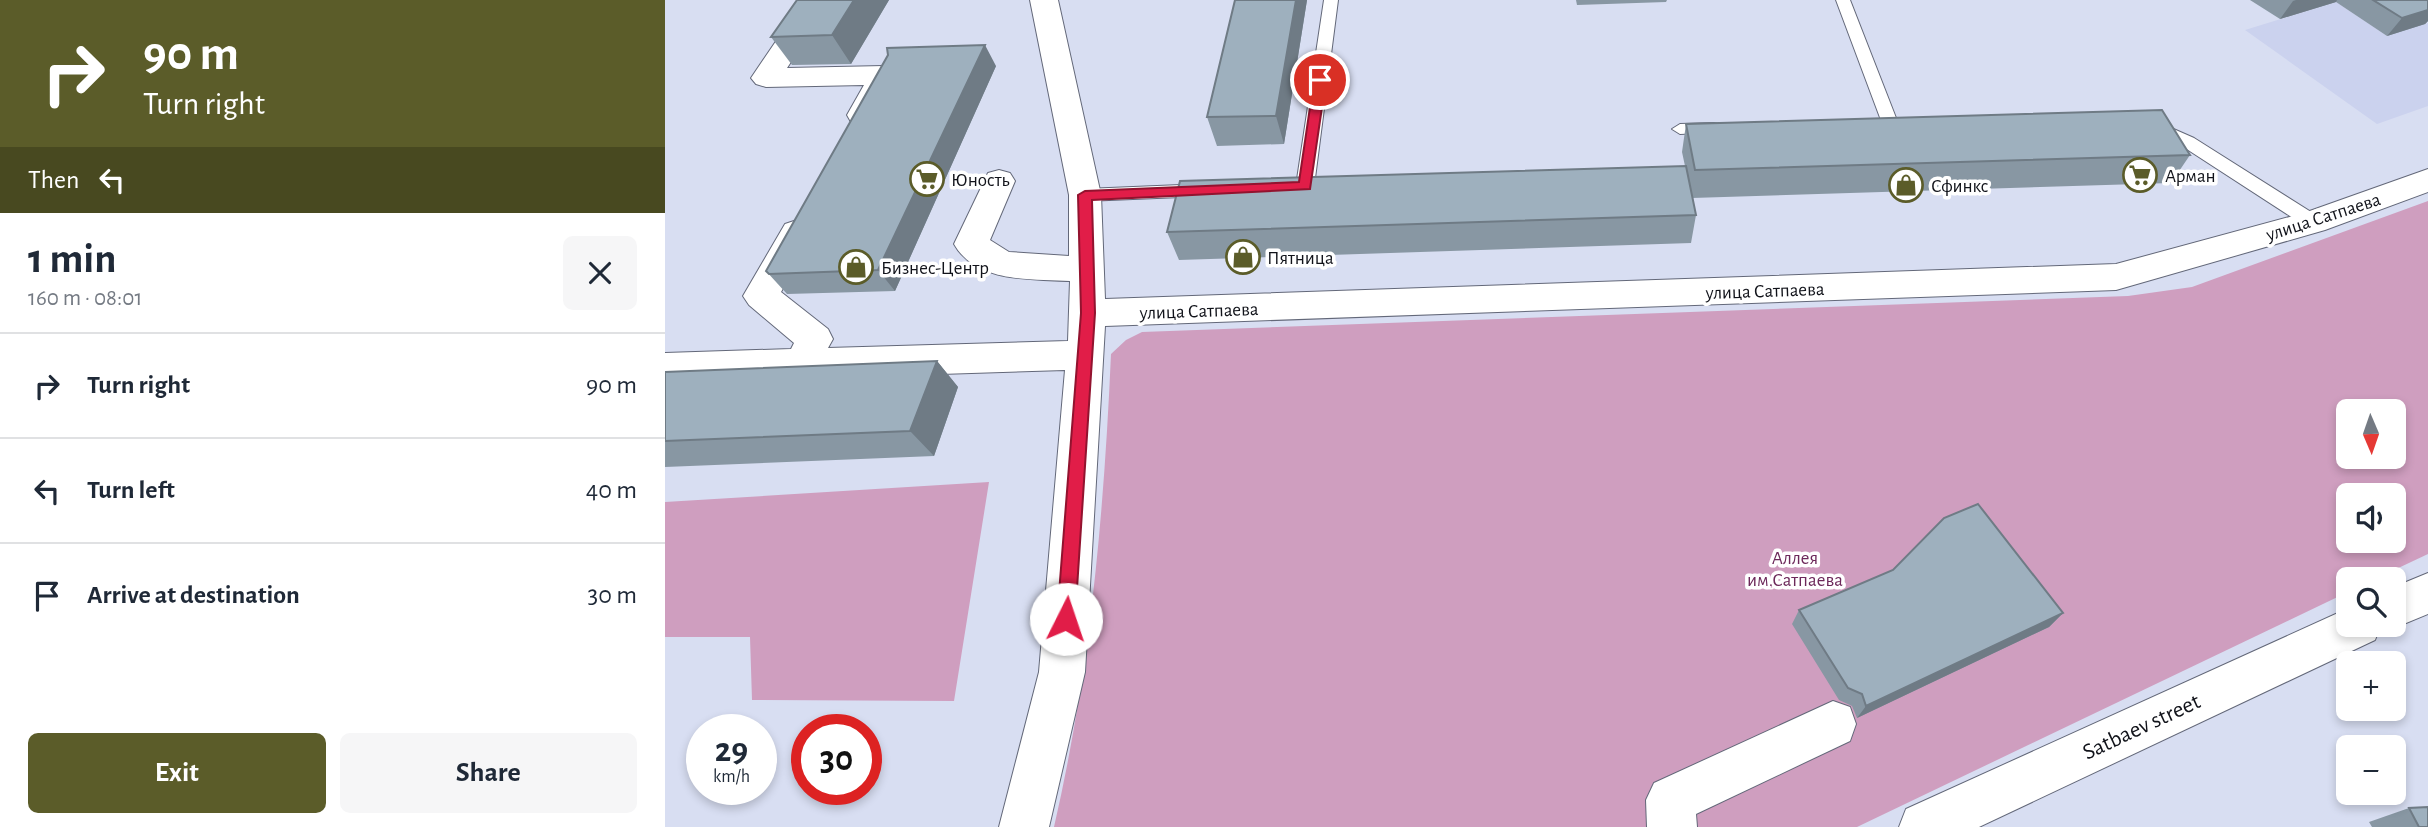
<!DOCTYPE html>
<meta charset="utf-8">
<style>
:root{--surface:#fff;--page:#f6f6f7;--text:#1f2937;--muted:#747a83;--line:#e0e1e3;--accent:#5b5c29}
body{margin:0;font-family:"Alegreya Sans",sans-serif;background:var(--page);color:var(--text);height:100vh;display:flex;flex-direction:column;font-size:26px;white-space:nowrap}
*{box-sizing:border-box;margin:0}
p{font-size:23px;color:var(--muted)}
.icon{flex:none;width:38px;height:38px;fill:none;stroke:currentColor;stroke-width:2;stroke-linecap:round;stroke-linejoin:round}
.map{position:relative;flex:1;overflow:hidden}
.panel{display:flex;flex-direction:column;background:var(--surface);width:665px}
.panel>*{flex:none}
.banner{background:#5b5c29;color:#fff;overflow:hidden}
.needle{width:46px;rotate:178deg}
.controls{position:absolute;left:1671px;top:399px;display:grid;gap:14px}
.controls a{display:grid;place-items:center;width:70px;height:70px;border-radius:10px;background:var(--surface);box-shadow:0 4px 10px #0003;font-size:35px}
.speed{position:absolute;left:21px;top:714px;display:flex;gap:14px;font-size:35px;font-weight:700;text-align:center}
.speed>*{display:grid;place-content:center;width:91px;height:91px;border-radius:50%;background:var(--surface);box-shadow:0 4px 10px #0003;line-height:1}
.speed small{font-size:18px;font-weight:400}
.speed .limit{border:10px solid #d22;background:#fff;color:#111}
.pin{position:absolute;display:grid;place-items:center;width:60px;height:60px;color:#fff;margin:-30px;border:4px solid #fff;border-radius:50%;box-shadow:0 2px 7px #0007}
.me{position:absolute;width:77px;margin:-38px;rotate:4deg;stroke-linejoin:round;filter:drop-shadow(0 0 5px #0008)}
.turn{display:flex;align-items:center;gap:24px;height:147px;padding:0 28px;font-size:32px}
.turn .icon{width:91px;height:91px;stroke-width:2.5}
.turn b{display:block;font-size:49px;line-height:60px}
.then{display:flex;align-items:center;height:66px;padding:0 28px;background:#0003;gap:14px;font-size:26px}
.round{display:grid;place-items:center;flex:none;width:74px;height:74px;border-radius:10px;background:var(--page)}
.headline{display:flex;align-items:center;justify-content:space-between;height:119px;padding:0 28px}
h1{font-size:42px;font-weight:700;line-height:52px}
.button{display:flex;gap:14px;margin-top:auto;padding:14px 28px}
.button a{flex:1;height:80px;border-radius:10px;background:var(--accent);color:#fff;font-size:28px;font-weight:700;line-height:80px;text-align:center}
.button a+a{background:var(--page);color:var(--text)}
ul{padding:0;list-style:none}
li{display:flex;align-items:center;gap:21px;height:105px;padding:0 28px;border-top:2px solid var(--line)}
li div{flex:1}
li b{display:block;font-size:26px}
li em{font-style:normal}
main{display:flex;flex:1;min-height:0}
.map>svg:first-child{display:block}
.built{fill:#cbd2ee}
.green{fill:#cf9ebf;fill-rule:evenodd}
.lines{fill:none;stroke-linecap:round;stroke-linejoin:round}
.service-casing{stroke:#636879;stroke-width:2}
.minor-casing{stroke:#636879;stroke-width:2}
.service{fill:#fff;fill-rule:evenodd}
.minor{fill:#fff;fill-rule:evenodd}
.wall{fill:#8897a3}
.shaded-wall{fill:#6f7b85}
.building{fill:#9eb0be;stroke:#6f7b85;stroke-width:2}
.route{fill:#e11d48;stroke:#92132f;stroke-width:2}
.labels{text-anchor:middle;stroke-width:7;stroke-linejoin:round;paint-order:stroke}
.poi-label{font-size:19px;fill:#11131a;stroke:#fff;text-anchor:start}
.street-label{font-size:19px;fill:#11131a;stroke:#fff}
.park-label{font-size:19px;fill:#6c285a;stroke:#fff}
.near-street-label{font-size:23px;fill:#11131a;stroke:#fff}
</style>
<main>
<section class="panel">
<div class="banner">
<div class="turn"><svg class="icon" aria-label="right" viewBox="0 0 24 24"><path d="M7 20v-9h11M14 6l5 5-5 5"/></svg><div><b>90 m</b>Turn right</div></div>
<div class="then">Then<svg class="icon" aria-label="left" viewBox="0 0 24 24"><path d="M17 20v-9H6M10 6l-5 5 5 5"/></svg></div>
</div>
<div class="headline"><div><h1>1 min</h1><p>160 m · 08:01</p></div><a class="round"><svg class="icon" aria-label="close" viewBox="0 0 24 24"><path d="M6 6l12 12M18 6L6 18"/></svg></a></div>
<ul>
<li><svg class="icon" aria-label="right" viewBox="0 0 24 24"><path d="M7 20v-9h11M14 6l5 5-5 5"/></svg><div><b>Turn right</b></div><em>90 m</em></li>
<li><svg class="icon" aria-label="left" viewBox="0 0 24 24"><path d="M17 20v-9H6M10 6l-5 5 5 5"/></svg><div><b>Turn left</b></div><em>40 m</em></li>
<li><svg class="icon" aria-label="arrive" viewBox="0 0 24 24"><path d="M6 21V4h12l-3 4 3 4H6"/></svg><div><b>Arrive at destination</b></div><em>30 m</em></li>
</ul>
<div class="button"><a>Exit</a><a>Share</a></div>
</section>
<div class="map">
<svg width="1763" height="827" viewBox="0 0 1763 827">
<rect width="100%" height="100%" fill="#d8def2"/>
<path class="built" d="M1671 2 1722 36 1763 23V106L1712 124 1580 30Z"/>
<path class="green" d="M1763 201V554L1710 579H1684L1683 592 1192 827H389C425 671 439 513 446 354L461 340 477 332 1463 296 1527 287ZM1684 411H1729V457H1684ZM1684 495H1729V541H1684Z
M324 482 289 701 87 700 85 637H0V502Z"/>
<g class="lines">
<g class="service-casing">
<path id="service" d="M659 0H673L649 186 640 192 631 186Z
M1171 0H1185L1233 123 1231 127 1225 128 1217 123Z
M1488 120 1529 138 1654 217 1657 222 1654 227H1642L1517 146 1482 129 1480 125 1482 121Z
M1049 123 1055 124 1057 128 1055 132 1015 134 1007 129 1015 124Z
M540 184 549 190 540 196 420 201 411 195 420 189Z"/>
</g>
<g class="minor-casing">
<path id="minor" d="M139 0H167L122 68 219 66 229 69 234 75 208 122 197 125 186 122 182 115 199 85 101 87 91 84 86 78Z
M365 0H393L436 195 440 299 1451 264 1639 213 1763 169V192L1660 230 1451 290 440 326 420 672 384 827H334L374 672 400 370 0 383V353L126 349 129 343 84 305 78 296 120 224 132 220 144 224 149 232 116 292 163 329 168 339 163 348 403 341 405 281C366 279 311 283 289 244L323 173 334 170 345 173 350 181 325 240 344 252 404 256V195Z
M1763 573V614L1729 628 1719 625H1729V587Z
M1684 608V625H1716L1710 640 1314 827H1234L1241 809Z
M1168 701 1185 707 1191 724 1185 741 1031 814 1032 827H982L981 800 989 783Z"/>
</g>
<use href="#service" class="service"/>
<use href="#minor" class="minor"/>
</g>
<path class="wall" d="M132 0H224L186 64 127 65 106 37Z
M570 0H642L619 144 552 146 542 117Z
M911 0H1002L1001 2 912 5Z
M1585 0H1763V21L1760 24 1722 36 1671 2 1615 19Z
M223 55 331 66 230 291 122 294 101 271Z
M1021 124 1525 155 1506 183 1027 198 1031 215 1026 243 514 260 502 232 1020 166 1017 152Z
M272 361 293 387 269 456 0 467V372Z
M1134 610 1398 613 1384 627 1192 718 1187 706 1174 700 1127 624Z
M1744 808 1763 827H1707L1704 822Z"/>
<path class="shaded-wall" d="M189 0H224L186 64 167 35Z
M631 0H642L619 144 611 116Z
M1631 0H1672L1671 2 1615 19 1628 1Z
M1763 10V21L1760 24 1722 36 1737 18Z
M320 45 331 66 230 291 213 270Z
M272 361 293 387 269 456 245 431Z
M1398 613 1384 627 1192 718 1201 706Z"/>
<path class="building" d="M132 0H189L167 35 106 37Z
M570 0H631L611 116 542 117Z
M1708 0H1763V10L1737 18Z
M320 45 213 270 104 274 101 271 223 55 222 48Z
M1497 110 1525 155 1030 170 1021 124Z
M1021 166 1031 215 502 232 515 181Z
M272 361 245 431 0 441V372Z
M1313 504 1398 613 1201 706 1197 694 1183 688 1134 610 1228 570 1279 518Z
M1763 807V827H1754L1744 808Z"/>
<path class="route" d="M655 76 661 80 645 189 427 200 430 313 410 619 408 625 401 627 395 625 392 619 416 313 413 195 420 191 634 182 649 80Z"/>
<defs>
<g id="supermarket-ring" transform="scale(1.75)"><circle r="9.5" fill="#fff" stroke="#5b5c29" stroke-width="1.5"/><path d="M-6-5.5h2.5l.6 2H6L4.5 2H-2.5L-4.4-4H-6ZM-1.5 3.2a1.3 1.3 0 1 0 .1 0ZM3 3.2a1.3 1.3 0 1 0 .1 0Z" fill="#5b5c29"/></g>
<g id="shop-ring" transform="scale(1.75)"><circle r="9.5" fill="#fff" stroke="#5b5c29" stroke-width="1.5"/><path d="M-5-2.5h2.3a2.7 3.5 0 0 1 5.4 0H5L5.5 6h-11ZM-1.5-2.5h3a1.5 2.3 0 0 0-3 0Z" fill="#5b5c29"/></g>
</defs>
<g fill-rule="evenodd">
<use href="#supermarket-ring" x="1475" y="175"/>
<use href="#supermarket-ring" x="262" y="179"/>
<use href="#shop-ring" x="1241" y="185"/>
<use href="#shop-ring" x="578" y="257"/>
<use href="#shop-ring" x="191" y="267"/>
</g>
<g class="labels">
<g class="poi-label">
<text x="1500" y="182">Арман</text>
<text x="286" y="186">Юность</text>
<text x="1266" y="192">Сфинкс</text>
<text x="602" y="264">Пятница</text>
<text x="216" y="274">Бизнес-Центр</text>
</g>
<g class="street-label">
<text transform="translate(1658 216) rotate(-18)" y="7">улица Сатпаева</text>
<text transform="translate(1100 290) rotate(-2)" y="7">улица Сатпаева</text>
<text transform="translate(534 310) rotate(-2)" y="7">улица Сатпаева</text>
</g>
<g class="park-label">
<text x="1130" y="564">Аллея<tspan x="1130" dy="22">им.Сатпаева</tspan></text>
</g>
<g class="near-street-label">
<text transform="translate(1476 726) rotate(-25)" y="8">Satbaev street</text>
</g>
</g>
</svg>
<div class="controls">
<a><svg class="needle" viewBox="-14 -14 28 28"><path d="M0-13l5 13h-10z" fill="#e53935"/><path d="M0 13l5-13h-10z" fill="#747a83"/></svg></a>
<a><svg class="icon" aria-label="sound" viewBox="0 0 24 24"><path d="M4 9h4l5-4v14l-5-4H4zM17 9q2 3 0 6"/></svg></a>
<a><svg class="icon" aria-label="search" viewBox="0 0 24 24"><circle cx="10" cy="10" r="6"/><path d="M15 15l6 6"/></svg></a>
<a>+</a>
<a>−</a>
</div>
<div class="speed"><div>29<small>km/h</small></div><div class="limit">30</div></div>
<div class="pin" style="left:655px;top:80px;background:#d93025"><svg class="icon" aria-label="arrive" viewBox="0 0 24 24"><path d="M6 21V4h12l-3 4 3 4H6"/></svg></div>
<svg class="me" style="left:401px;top:619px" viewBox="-20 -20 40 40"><circle r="19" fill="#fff"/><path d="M0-13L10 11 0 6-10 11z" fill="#e11d48"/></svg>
</div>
</main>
